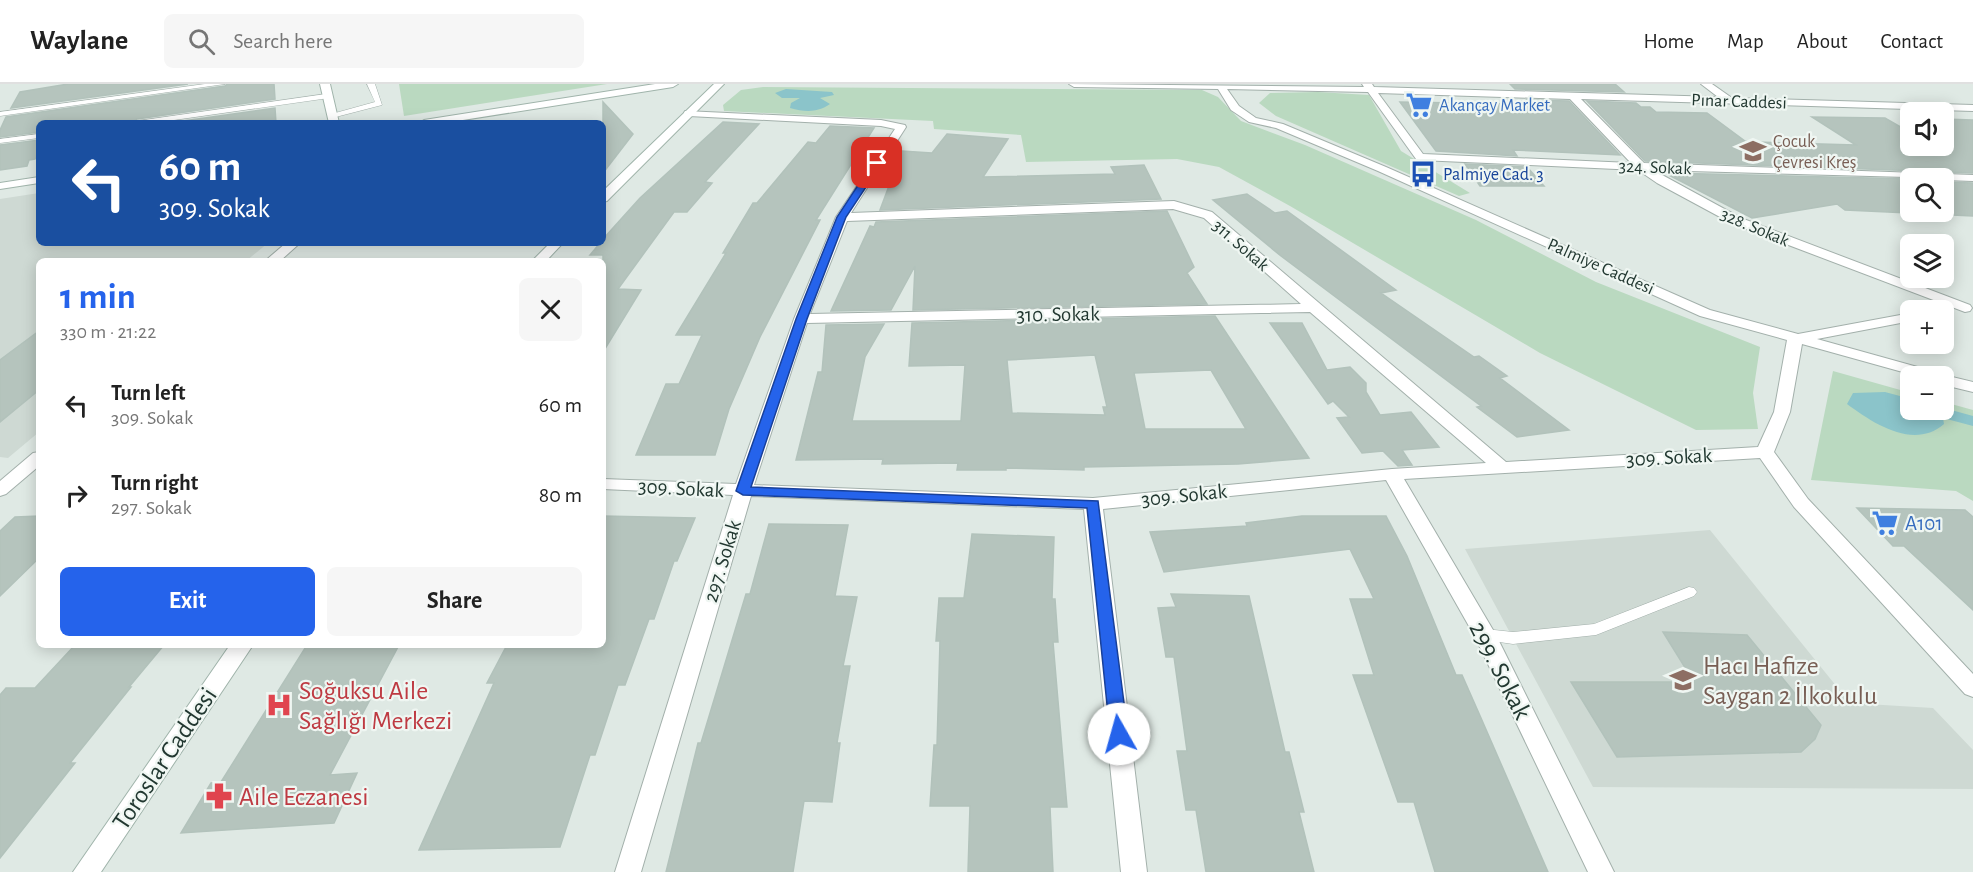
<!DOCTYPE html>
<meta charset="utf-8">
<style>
:root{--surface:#fff;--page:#f6f6f6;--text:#222;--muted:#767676;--line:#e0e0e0;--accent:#2563eb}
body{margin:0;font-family:"Alegreya Sans",sans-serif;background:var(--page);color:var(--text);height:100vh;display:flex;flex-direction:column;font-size:22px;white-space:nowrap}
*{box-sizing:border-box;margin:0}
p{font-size:20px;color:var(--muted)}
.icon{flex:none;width:33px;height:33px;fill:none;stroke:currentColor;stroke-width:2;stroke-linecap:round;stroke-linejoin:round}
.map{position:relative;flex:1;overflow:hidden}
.sheet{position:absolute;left:36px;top:174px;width:570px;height:390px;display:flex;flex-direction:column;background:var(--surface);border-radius:9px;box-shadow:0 3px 15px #0003}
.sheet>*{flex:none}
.hud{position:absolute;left:36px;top:36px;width:570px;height:126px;border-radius:9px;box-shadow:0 3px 15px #0003;background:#1a4fa0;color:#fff;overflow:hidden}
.controls{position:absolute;left:1900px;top:18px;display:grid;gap:12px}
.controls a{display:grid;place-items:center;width:54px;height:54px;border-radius:9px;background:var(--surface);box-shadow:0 3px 15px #0003;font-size:30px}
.pin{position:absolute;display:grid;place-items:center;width:51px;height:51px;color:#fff;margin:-26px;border-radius:12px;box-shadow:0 3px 9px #0006}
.me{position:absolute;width:66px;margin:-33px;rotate:353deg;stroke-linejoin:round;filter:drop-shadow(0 0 4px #0008)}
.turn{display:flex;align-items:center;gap:21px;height:126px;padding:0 24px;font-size:27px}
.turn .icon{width:78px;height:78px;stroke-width:2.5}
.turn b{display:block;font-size:42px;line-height:51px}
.round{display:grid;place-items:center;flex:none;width:63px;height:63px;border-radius:9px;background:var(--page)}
.head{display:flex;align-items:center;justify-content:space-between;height:102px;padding:0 24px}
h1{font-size:36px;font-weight:700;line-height:45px;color:var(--accent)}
.action{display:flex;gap:12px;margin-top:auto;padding:12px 24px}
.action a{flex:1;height:69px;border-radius:9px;background:var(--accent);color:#fff;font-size:24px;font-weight:700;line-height:69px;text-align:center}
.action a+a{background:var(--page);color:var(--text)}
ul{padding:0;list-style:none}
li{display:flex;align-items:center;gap:18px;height:90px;padding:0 24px}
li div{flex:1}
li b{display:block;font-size:22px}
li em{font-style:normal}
header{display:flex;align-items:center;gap:36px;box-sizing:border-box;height:84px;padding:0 30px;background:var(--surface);border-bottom:2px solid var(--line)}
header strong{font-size:28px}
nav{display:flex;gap:33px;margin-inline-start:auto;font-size:21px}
.search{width:420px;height:54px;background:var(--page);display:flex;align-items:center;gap:15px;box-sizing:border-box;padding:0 21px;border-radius:9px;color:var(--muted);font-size:22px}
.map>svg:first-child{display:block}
.built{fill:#ced9d3}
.green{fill:#bad9c0}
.water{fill:#8bc4ca}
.building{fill:#b5c4bd;stroke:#b2c2bb;stroke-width:1.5;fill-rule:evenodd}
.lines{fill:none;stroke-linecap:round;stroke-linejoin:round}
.lane-casing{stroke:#a3b0ab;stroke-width:1}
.street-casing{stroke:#a3b0ab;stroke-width:2}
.secondary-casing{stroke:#a0b4ab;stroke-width:2}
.lane{fill:#fff;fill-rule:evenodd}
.street{fill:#fff;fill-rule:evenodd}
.secondary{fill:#fff;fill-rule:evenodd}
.route{fill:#2563eb;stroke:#184099;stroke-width:1.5}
.labels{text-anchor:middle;stroke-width:4.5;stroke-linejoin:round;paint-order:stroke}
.far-street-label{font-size:18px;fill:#223831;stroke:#eff6f2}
.far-shop-label{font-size:18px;fill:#366cbe;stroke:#eff6f2;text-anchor:start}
.far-education-label{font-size:18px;fill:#785e54;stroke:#eff6f2;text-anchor:start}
.far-transit-label{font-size:18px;fill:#164399;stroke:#eff6f2;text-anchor:start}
.street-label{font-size:21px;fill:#223831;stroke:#eff6f2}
.shop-label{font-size:21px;fill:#366cbe;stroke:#eff6f2;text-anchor:start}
.near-education-label{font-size:26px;fill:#785e54;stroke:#eff6f2;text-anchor:start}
.near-street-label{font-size:26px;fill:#223831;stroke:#eff6f2}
.near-health-label{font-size:26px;fill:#be3a42;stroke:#eff6f2;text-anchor:start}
</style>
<header>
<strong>Waylane</strong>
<div class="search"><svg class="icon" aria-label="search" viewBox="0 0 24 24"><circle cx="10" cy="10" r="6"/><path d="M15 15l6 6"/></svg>Search here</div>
<nav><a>Home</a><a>Map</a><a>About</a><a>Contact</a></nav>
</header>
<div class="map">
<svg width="1973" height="788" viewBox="0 0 1973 788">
<rect width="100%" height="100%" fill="#dfe9e4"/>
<path class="built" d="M39 109V159H268L246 177H39V348L8 374 0 373V115Z
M1710 446 1850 619 1933 624 1973 666V705L1593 703 1465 465Z"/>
<path class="green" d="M399 0H607L404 32Z
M763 3 1202 6 1218 13 1241 37 1305 61 1476 136 1596 198 1760 263 1753 309 1758 345 1696 346 1540 269 1290 122 1219 83 1177 75 1026 78 1021 51 934 45 933 37 724 27 723 21 741 6Z
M1318 8 1369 11 1401 67 1470 109 1459 112 1276 32 1259 19 1270 9Z
M1833 287 1911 309V326H1944V318L1973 326V417L1956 407 1811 396Z"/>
<path class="water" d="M786 5 832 8 834 11 820 14 830 20C817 29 805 28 790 24L791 19 800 14H782L775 9Z
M1885 308 1911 315V326L1944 324 1973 332V342L1943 334 1944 340C1914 366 1874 340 1847 320L1853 309Z"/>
<path class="building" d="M68 0H188L11 24 20 8Z
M227 0H274L275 15 137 35 131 39H39V48L0 53V46L6 33 225 2Z
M1510 0H1615L1624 8 1515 5Z
M1527 16 1569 17 1620 71 1513 66 1517 72 1436 67 1400 18 1531 20Z
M1587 17 1636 19 1641 23H1650L1656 28 1707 29 1745 57 1756 58 1856 61 1812 33 1885 34 1911 49V62H1932L1944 68V35L1973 36V89L1645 77Z
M603 18 633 50 603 89Z
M275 24 276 39H169Z
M723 38 759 40 705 98 712 99 687 128H674L618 205 641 206 603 268V171H590L600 159H603V155L640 114Z
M830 42 874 44 816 136H820L760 253 729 325 715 371H636L666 300H679L702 251H676L726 169H723L753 119H757L808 58 816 59Z
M947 50 1008 55 983 93 1115 90 1111 83 1144 81 1161 115 880 126 902 67 932 69Z
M39 56V65L35 75 29 76 27 82 0 86V61Z
M1465 80 1527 83 1544 102H1480Z
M1665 89 1911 95V128H1944V98L1973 99V132L1845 126 1837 120 1752 134Z
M1247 110 1275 129 1287 127 1396 206 1381 209 1474 273 1479 272 1507 292 1500 294 1569 346 1517 353 1477 323 1481 322 1281 172 1213 116Z
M1167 127 1194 183 1187 189 1207 220 913 226 915 182 891 226 831 227 870 142 874 143 876 138Z
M1215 232 1309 374 1238 380 1084 383V386L1006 384V386H957L958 379 882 380 883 375 796 376 818 288H822L826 241 884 240 865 273 852 337H961L965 281 909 282 912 239ZM1095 271 1107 323H1103L1105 331 1012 329 1007 276ZM1211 286 1246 345H1145L1134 289Z
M1270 239H1302L1327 286 1350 283 1366 299V308L1380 331 1411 328 1439 363 1402 366 1412 381 1398 382 1383 367 1362 369 1337 334 1349 333 1333 317 1328 320Z
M39 247V306L0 338V276Z
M1857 424 1965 426 1973 433V526L1904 462H1893Z
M39 432V474L0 512V447L15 433Z
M603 432 695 434 677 477H674L654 535H649L625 601H618L595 671H590L560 763 419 766 494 599H487L507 561H603Z
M1302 432H1386L1407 472 1456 591H1462L1481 634 1548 788H1435L1414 718H1398L1353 591H1374L1350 515H1374L1350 465 1164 488 1150 448 1247 442 1246 439Z
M769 440 848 441 835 512 857 513 843 582H850L837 659H840L832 718 804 717 793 788H666L698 659H701L746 510H750Z
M972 450 1054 453 1052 515H1055L1058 558H1053L1067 723H1050L1053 788H968L970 722H930L934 661H937L940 557H936L939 514H964Z
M1171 510 1249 512 1285 668H1289L1304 728H1299L1314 788H1206L1196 726H1186L1177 667H1187L1174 573H1166L1158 524 1176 523Z
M1663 548 1747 551 1821 641 1815 655 1801 668 1617 673 1571 598H1694Z
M75 561H164L129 603H131L70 679H75L0 774V611L6 604H35Z
M307 561H399L330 691 357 689 334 739 181 749 211 699 221 698Z"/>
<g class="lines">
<g class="lane-casing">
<path id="lane" d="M205 0H225L0 32V28Z
M367 0H375L382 21 328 35V31L375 18Z
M326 10 330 12 329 14 153 39H133L137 37Z
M39 50V54L0 59V55Z
M1689 503 1694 504 1697 508 1694 512 1596 551 1513 560 1479 555 1477 551 1479 547 1485 545 1513 548 1594 540Z"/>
</g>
<g class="street-casing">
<path id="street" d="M1069 0 1364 3 1362 0H1372L1374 3 1718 13 1701 0H1712L1732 14 1973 21V27L1581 15 1644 79 1973 91V97L1944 96V94L1653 86 1741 134 1970 221 1972 224 1970 227 1965 228 1733 140 1657 99 1638 86 1420 76 1416 75 1368 8 1227 5 1239 22 1256 34 1283 40 1386 83 1710 226 1798 250 1911 229V237L1817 255 1939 289 1941 292 1944 291 1973 298V308L1944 301V292H1917L1802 260 1790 328 1774 368 1808 415 1973 590V613L1965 610 1794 423 1760 374 1404 395 1496 551 1614 788H1588L1474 551 1386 396 1103 425 1147 788H1121L1084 425 751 412 641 788H615L733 411 603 405V395L736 400 794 235 836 133 895 45 881 42 689 32 684 29 685 27 881 36 905 41 906 43 851 129 1174 117 1212 128 1506 378 1758 363 1774 328 1787 256 1700 232 1378 87 1276 44 1249 38 1231 26 1218 5 1074 3ZM1378 9 1570 15 1631 79 1423 70ZM1173 125 1204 134 1301 220 810 230 847 137ZM1310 228 1486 379 1392 385 1093 414 754 401 807 239Z
M286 159H300L280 177H265Z
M39 368V382L6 410 0 412V397L33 369Z"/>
</g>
<g class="secondary-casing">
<path id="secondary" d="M320 0H330L339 39H329Z
M655 0H678L673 3 444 39H419L424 36Z
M714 0H724L607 117 603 118V107Z
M39 93V99L0 105V99Z
M550 159H563L546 177H532Z
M230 561H253L101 788H73Z"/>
</g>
<use href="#lane" class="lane"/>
<use href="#street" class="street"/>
<use href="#secondary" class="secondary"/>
</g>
<path class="route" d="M877 76 882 79 846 133 807 235 751 403 1098 417 1128 650 1125 655 1119 657 1113 655 1110 650 1087 424 743 411 736 407 796 235 837 133 874 77Z"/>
<defs>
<g id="supermarket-bare" transform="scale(2.07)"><path d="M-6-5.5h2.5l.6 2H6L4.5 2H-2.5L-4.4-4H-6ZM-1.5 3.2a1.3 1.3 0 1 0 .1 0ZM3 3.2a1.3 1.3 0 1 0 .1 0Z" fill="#3f7fe0" stroke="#eff6f2" stroke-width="2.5" paint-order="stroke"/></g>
<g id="school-bare" transform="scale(2.07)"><path d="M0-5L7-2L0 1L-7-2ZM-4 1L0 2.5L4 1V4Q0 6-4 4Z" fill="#8d6e63" stroke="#eff6f2" stroke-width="2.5" paint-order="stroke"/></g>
<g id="bus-bare" transform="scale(2.07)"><path d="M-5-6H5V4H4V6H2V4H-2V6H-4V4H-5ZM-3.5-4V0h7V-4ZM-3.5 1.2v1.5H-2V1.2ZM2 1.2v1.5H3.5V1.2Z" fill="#1a4fb4" stroke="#eff6f2" stroke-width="2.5" paint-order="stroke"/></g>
<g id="hospital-bare" transform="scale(2.07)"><path d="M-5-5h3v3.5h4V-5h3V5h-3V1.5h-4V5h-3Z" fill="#e0444e" stroke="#eff6f2" stroke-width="2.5" paint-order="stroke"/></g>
<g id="pharmacy-bare" transform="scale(2.07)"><path d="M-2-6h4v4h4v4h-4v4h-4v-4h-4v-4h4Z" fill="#e0444e" stroke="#eff6f2" stroke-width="2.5" paint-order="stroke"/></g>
</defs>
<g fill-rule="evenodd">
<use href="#supermarket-bare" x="1419" y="21"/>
<use href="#school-bare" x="1753" y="67"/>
<use href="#bus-bare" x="1423" y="90"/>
<use href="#supermarket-bare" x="1885" y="439"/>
<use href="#school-bare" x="1683" y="596"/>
<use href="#hospital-bare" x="279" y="621"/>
<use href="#pharmacy-bare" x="219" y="712"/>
</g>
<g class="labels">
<g class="far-street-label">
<text transform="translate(1739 17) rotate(2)" y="6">Pınar Caddesi</text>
<text transform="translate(1655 83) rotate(2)" y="6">324. Sokak</text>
<text transform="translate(1755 143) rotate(23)" y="6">328. Sokak</text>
<text transform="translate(1241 161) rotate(41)" y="6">311. Sokak</text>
<text transform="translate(1601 182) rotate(24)" y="6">Palmiye Caddesi</text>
</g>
<g class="far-shop-label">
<text x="1439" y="27">Akançay Market</text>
</g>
<g class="far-education-label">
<text x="1773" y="63">Çocuk<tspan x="1773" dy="21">Çevresi Kreş</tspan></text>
</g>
<g class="far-transit-label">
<text x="1443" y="96">Palmiye Cad. 3</text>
</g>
<g class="street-label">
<text transform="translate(1058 230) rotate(-1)" y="7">310. Sokak</text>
<text transform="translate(1669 373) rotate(-3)" y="7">309. Sokak</text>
<text transform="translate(681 404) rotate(3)" y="7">309. Sokak</text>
<text transform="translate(1184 411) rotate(-6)" y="7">309. Sokak</text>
<text transform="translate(722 477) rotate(-73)" y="7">297. Sokak</text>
</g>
<g class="shop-label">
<text x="1905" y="446">A101</text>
</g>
<g class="near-education-label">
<text x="1703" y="590">Hacı Hafize<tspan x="1703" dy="30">Saygan 2 İlkokulu</tspan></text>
</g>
<g class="near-street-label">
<text transform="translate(1501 586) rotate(63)" y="9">299. Sokak</text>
<text transform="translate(164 674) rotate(-56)" y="9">Toroslar Caddesi</text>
</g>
<g class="near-health-label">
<text x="299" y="615">Soğuksu Aile<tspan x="299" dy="30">Sağlığı Merkezi</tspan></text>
<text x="239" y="721">Aile Eczanesi</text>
</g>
</g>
</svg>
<div class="controls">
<a><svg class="icon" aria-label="sound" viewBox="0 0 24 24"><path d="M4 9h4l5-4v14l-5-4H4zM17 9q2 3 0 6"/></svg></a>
<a><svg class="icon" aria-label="search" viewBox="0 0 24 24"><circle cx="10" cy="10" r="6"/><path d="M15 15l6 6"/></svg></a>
<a><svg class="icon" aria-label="layers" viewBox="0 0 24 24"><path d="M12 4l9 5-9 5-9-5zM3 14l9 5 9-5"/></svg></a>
<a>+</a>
<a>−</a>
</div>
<div class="pin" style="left:877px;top:79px;background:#d93025"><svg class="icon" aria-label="arrive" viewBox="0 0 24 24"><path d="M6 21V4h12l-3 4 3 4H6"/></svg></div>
<svg class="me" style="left:1119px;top:650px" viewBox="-20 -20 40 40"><circle r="19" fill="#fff"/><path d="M0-13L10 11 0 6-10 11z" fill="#2563eb"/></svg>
<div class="hud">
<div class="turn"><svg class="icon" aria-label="left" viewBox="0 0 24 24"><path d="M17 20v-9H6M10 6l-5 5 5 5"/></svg><div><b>60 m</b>309. Sokak</div></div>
</div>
<section class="sheet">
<div class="head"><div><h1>1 min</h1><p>330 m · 21:22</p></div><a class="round"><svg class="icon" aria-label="close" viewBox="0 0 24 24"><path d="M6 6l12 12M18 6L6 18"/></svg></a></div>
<ul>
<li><svg class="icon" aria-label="left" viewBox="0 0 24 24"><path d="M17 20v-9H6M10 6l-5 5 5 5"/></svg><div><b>Turn left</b><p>309. Sokak</p></div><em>60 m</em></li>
<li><svg class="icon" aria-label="right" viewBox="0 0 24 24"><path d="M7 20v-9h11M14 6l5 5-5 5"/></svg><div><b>Turn right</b><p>297. Sokak</p></div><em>80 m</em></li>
</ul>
<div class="action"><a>Exit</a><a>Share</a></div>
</section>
</div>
